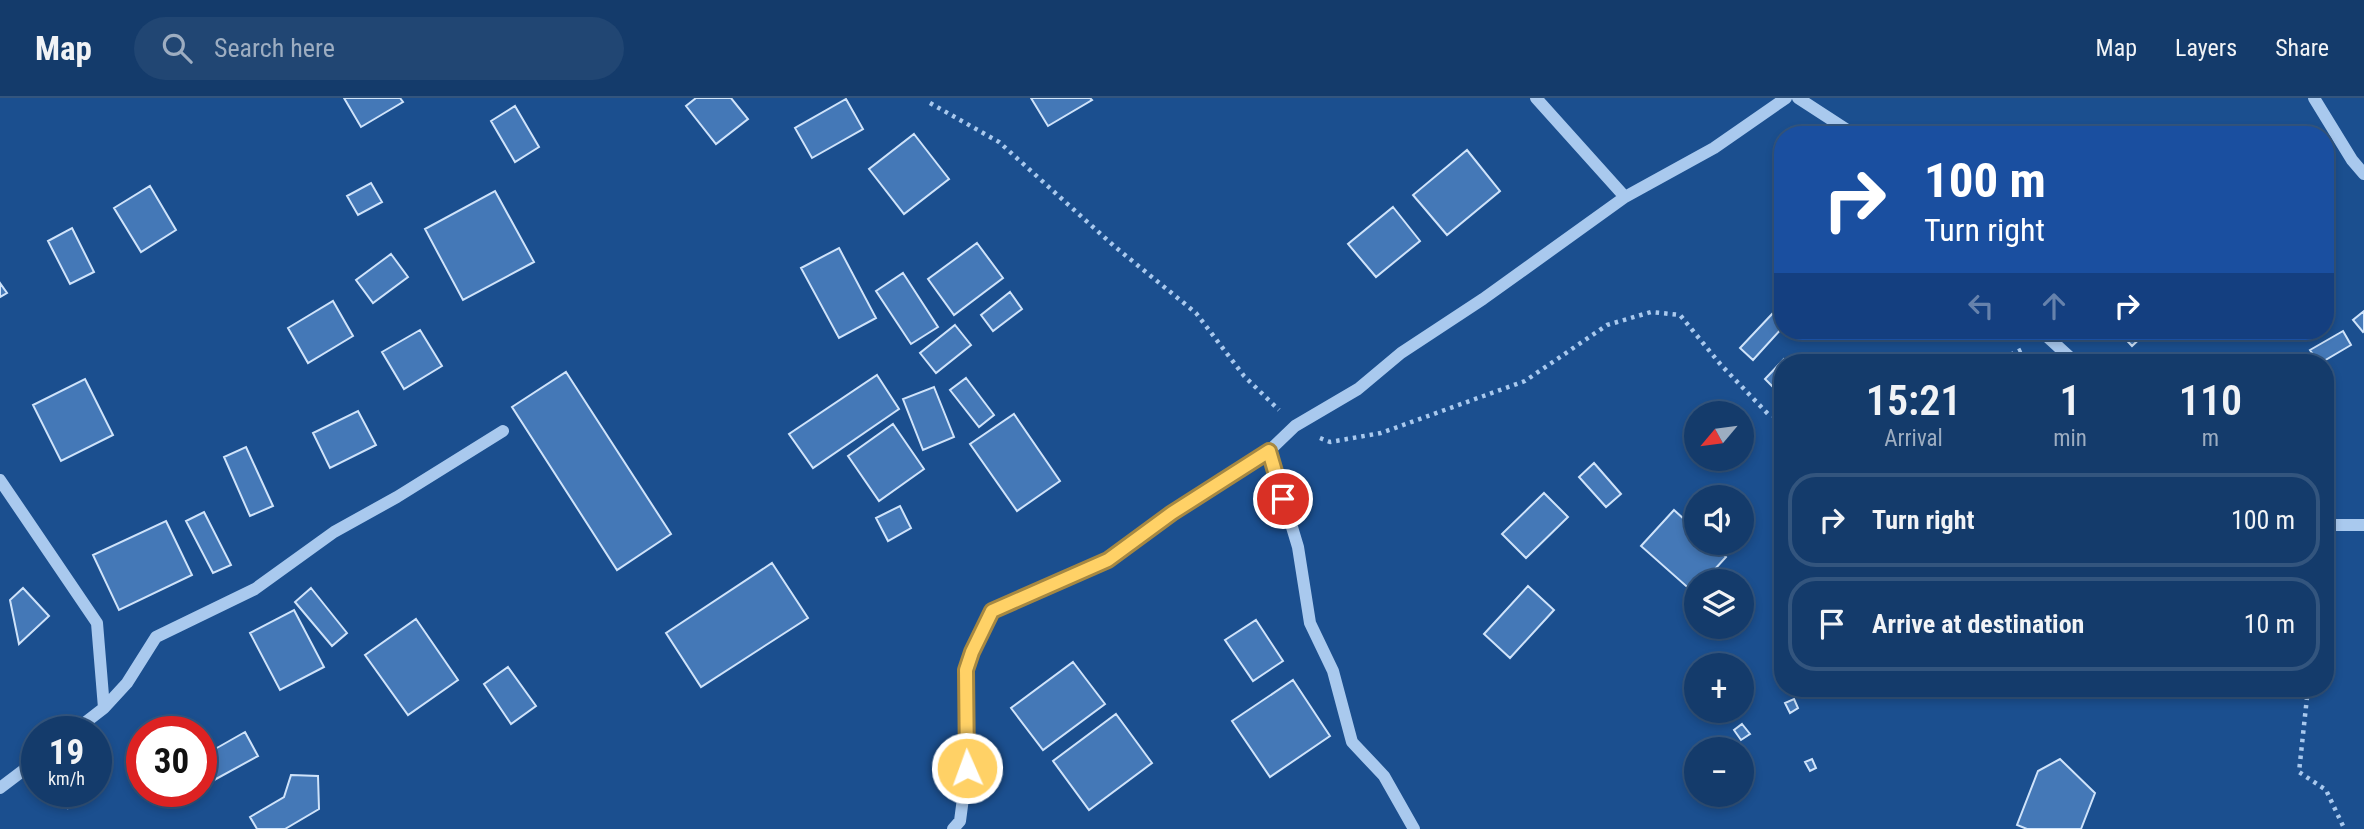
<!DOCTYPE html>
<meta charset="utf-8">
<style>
:root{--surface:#143b6b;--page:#214673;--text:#f1f3f6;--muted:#9dadc1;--line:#33557e}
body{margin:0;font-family:"Roboto Condensed",sans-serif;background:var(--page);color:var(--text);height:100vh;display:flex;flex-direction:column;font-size:26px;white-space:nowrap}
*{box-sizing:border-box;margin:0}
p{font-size:23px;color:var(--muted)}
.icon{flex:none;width:38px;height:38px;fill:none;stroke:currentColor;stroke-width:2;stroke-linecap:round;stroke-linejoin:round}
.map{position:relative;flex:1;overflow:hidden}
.details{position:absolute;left:1774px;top:256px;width:560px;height:343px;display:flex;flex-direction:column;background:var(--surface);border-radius:28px;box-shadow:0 4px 10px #0003,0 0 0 2px var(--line)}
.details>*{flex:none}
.banner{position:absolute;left:1774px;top:28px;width:560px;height:214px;border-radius:28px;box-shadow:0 4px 10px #0003,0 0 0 2px var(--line);background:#1a4fa0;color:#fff;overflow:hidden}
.needle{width:46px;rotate:241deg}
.controls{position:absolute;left:1684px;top:303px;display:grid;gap:14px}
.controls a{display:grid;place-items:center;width:70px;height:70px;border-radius:50%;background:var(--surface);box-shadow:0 4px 10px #0003,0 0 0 2px var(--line);font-size:35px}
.speed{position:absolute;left:21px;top:618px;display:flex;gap:14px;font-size:35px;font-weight:700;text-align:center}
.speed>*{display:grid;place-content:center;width:91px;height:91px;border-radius:50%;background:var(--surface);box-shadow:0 4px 10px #0003,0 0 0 2px var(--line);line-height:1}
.speed small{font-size:18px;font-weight:400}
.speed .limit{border:10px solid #d22;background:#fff;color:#111}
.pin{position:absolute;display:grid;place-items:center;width:60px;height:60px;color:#fff;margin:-30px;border:4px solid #fff;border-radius:50%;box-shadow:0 2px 7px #0007}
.me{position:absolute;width:77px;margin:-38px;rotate:358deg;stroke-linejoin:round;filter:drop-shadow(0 0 5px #0008)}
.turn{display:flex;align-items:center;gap:24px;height:147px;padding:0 35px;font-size:32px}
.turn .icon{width:91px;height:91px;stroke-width:2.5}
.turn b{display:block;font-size:49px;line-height:60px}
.lanes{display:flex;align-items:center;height:66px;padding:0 35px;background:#0003;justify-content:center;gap:35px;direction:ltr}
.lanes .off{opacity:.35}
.eta{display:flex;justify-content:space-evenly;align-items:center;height:119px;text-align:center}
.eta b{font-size:42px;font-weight:600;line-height:49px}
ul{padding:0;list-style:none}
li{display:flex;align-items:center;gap:21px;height:94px;margin:0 14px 10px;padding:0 21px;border:4px solid var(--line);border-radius:28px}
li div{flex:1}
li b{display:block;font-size:26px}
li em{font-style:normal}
header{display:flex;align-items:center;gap:42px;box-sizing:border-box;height:98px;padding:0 35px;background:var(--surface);border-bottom:2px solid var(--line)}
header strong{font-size:33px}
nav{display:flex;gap:38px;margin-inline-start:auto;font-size:24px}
.search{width:490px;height:63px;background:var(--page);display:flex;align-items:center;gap:18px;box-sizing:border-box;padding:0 24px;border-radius:38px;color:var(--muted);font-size:26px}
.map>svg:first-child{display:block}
.building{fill:#4478b7;stroke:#cfe3fa;stroke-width:2}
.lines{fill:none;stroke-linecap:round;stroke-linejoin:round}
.path{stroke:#a9c9ee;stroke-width:4.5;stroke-dasharray:3.5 5;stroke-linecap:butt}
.minor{stroke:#a9c9ee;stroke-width:12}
.route-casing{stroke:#a68842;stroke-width:18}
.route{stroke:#ffd166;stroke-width:12}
</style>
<header>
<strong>Map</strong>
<div class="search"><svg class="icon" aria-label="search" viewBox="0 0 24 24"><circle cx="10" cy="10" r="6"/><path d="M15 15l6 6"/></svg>Search here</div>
<nav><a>Map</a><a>Layers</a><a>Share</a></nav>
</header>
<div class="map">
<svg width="2364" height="731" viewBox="0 0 2364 731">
<rect width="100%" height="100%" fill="#1b4f8f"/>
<path class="building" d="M344 0H400L403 4 361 29Z
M696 0H731L748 21 716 46 686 8Z
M1031 0H1090L1092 2 1048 28Z
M846 1 863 31 812 60 795 30Z
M515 8 539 49 515 64 491 23Z
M914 36 949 81 904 116 869 71Z
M1467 52 1500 93 1447 137 1413 97Z
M371 85 382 104 358 117 347 98Z
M150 88 176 132 141 154 114 110Z
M495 93 534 164 463 202 425 131Z
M1393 109 1420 143 1376 179 1348 146Z
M72 130 94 174 70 186 48 143Z
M977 145 1003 180 954 217 928 181Z
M839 150 876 220 839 240 801 170Z
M391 156 408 179 373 205 356 182Z
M903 175 938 229 911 246 876 193Z
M0 185 7 195 0 199Z
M1010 194 1022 211 993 233 981 217Z
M333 203 353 238 308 265 288 230Z
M2364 213V233L2363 234 2353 222Z
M1773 215 1783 224V229L1753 262 1740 250Z
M955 227 971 247 936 275 920 255Z
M420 232 442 268 404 291 382 254Z
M2118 233H2148L2132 248Z
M2343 233 2351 247 2322 264H2318L2310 252Z
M1784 261 1791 264H1783V278L1773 289 1765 281Z
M566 274 671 436 617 472 512 309Z
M877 277 899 311 813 370 789 336Z
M966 280 994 317 979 329 950 292Z
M85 281 113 337 61 363 33 307Z
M934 289 954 339 923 352 903 301Z
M358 313 376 347 330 370 313 335Z
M1014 316 1060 383 1017 413 970 346Z
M893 326 924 371 879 403 848 358Z
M246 349 273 408 250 418 224 359Z
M1594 365 1621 396 1606 409 1579 379Z
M1544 395 1568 419 1526 460 1502 436Z
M900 408 911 430 888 443 876 420Z
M1674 412 1696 432V444H1710L1726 459 1704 483H1696V493L1694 495 1641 448Z
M204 414 231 467 213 475 186 423Z
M166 423 192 477 119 512 93 457Z
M772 465 808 520 701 589 666 535Z
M1528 488 1554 512 1510 560 1484 536Z
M23 490 49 518 19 546 10 502Z
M311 490 347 535 332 548 295 504Z
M294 512 324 569 280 592 250 535Z
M416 521 458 582 408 617 365 557Z
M1256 522 1283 563 1253 583 1225 542Z
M1073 564 1105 606 1043 652 1011 610Z
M508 569 536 608 511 626 484 586Z
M1293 582 1330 638 1270 679 1232 623Z
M1794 601 1798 610 1790 615 1785 605Z
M1116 616 1152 665 1089 712 1053 663Z
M1742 626 1750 636 1741 642 1734 632Z
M245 634 258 658 205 687 201 679V659Z
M1812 661 1816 670 1810 673 1805 664Z
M2060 661 2095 695 2081 731H2027L2017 727 2038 673Z
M291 677 318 678 319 711 285 731H257L250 719 284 699Z
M57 693H89L90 695 68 710Z"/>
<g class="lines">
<path class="path" d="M930 5 999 44 1114 148 1196 215 1244 278 1279 312
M1995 264 2025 250
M1320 340 1330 344 1381 335 1525 283 1607 227 1651 214 1680 217 1721 267 1769 317 1783 319
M2308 590 2299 674 2326 692 2344 730"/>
<path class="minor" d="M1536 0 1625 99 1714 50 1786 0
M1798 0 1855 37
M2314 0 2352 62 2364 76
M2041 233 2075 264
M1269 353 1298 449 1310 525 1333 573 1352 644 1384 678 1414 731
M0 382 97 525 104 610 73 634
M2326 427H2364
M104 610 127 585 156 539 255 491 334 434 397 399 503 333
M0 690 37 662
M953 731 960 723 967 670 966 572 972 554 992 513 1108 462 1172 415 1269 353 1295 328 1358 291 1401 255 1483 201 1625 99"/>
</g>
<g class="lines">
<g class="route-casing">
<path id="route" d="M967 670 966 572 972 554 992 513 1108 462 1172 415 1269 353 1283 401"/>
</g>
<use href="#route" class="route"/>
</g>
</svg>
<div class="controls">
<a><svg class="needle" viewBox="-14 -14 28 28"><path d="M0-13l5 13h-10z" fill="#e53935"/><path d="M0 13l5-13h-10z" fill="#9dadc1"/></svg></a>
<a><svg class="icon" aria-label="sound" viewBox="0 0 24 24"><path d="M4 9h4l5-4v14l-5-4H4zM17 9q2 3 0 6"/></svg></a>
<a><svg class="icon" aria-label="layers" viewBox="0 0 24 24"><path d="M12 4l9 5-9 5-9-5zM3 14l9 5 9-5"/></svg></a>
<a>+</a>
<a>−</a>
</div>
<div class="speed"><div>19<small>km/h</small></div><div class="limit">30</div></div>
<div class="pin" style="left:1283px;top:401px;background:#d93025"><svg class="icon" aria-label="arrive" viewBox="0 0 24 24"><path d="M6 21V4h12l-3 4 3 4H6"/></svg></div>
<svg class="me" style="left:967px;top:670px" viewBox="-20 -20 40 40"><circle r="17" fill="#ffd166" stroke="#fff" stroke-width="3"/><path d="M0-11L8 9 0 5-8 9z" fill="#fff"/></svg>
<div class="banner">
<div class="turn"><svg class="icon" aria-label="right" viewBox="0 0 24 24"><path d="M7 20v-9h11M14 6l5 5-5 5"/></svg><div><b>100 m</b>Turn right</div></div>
<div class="lanes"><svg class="icon off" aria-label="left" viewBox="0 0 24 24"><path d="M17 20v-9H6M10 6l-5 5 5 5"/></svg><svg class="icon off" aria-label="ahead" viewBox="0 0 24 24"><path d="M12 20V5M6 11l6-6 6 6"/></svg><svg class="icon" aria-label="right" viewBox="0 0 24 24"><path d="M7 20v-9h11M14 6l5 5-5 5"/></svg></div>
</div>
<section class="details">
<div class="eta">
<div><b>15:21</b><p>Arrival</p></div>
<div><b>1</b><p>min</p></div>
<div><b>110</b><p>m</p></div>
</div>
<ul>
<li><svg class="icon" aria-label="right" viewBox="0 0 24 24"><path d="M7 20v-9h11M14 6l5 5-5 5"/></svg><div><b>Turn right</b></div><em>100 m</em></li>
<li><svg class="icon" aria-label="arrive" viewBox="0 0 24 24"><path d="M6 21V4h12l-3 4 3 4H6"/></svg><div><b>Arrive at destination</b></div><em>10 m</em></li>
</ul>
</section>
</div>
